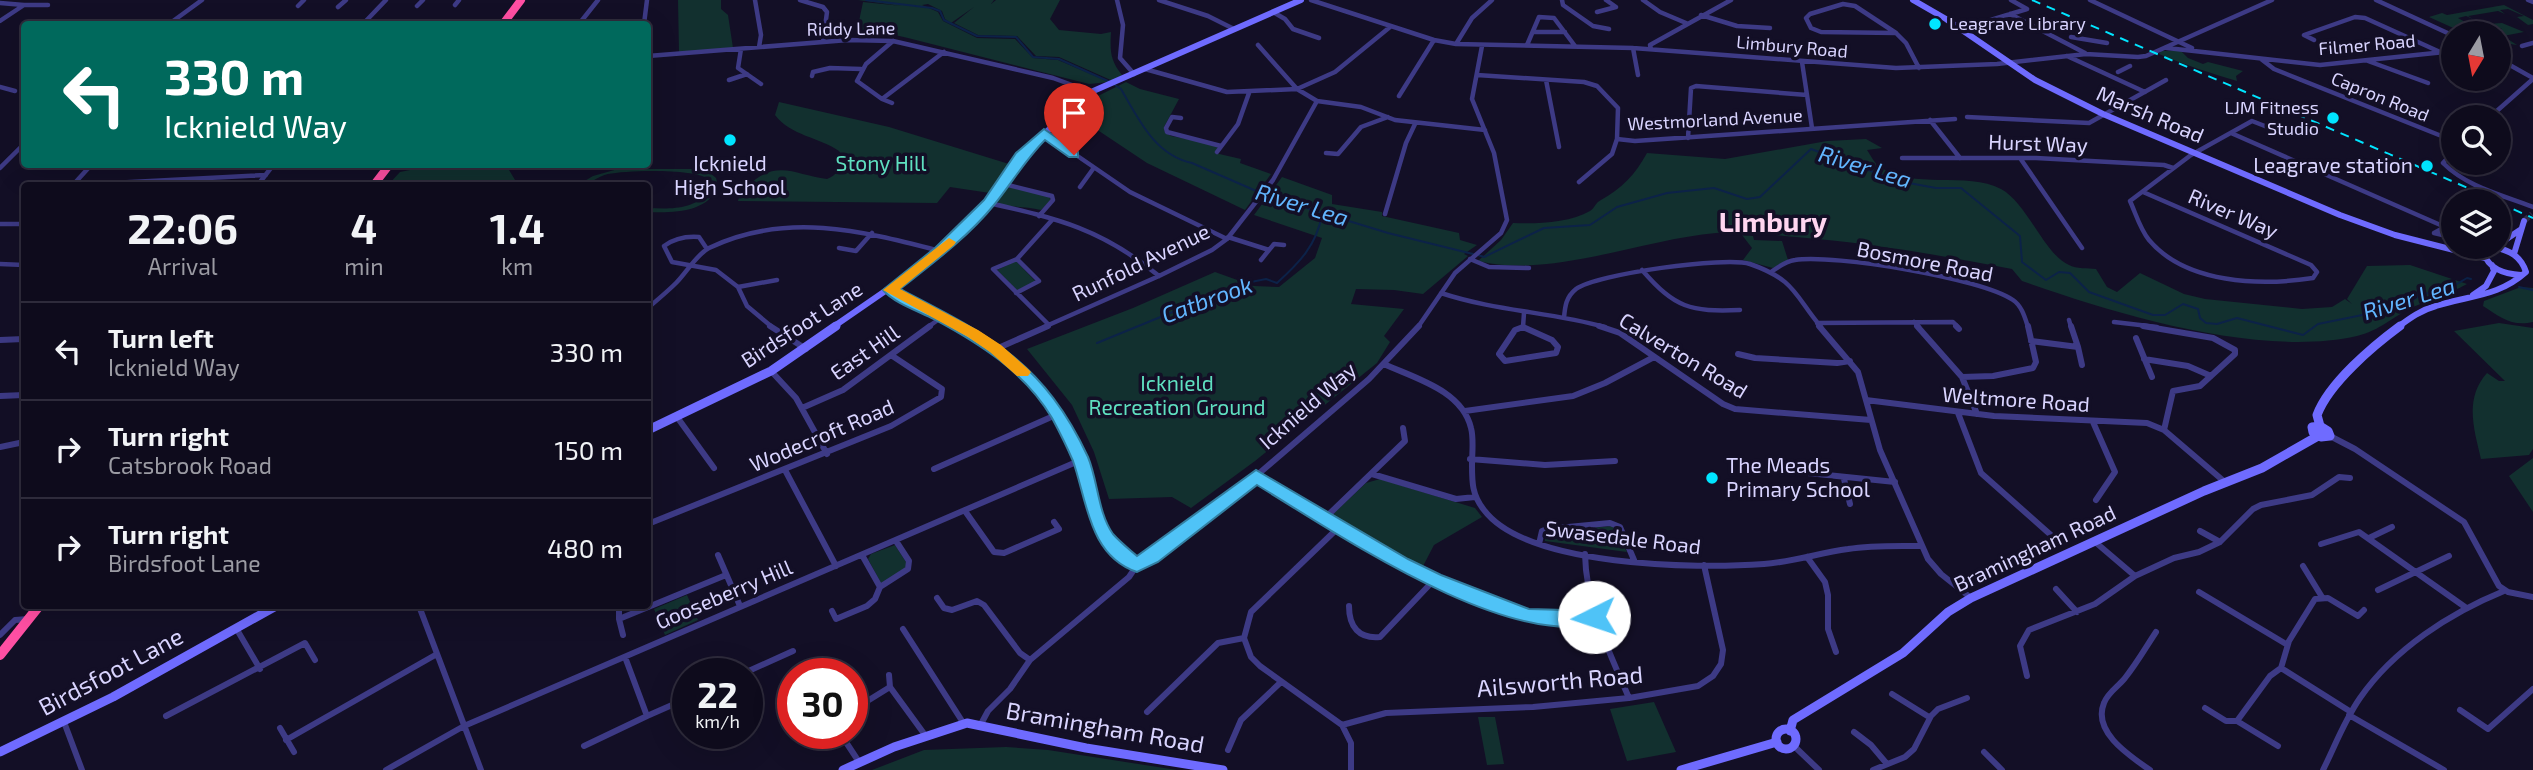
<!DOCTYPE html>
<style>
:root{--surface:#0e0b1c;--page:#171425;--text:#f1f3f6;--muted:#9b9ba3;--line:#2e2b3b}
body{margin:0;font-family:"Exo 2",sans-serif;background:var(--page);color:var(--text);height:100vh;display:flex;flex-direction:column;font-size:26px;white-space:nowrap}
*{box-sizing:border-box;margin:0}
p{font-size:23px;color:var(--muted)}
.icon{flex:none;width:38px;height:38px;fill:none;stroke:currentColor;stroke-width:2;stroke-linecap:round;stroke-linejoin:round}
.map{position:relative;flex:1;overflow:hidden}
.sheet{position:absolute;left:21px;top:182px;width:630px;height:427px;display:flex;flex-direction:column;background:var(--surface);border-radius:7px;box-shadow:0 7px 28px #0002,0 0 0 2px var(--line)}
.sheet>*{flex:none}
.banner{position:absolute;left:21px;top:21px;width:630px;height:147px;border-radius:7px;box-shadow:0 7px 28px #0002,0 0 0 2px var(--line);background:#00695c;color:#fff;overflow:hidden}
.needle{width:46px;rotate:190deg}
.buttons{position:absolute;left:2441px;top:21px;display:grid;gap:14px}
.buttons a{display:grid;place-items:center;width:70px;height:70px;border-radius:50%;background:var(--surface);box-shadow:0 7px 28px #0002,0 0 0 2px var(--line);font-size:35px}
.speed{position:absolute;left:672px;top:658px;display:flex;gap:14px;font-size:35px;font-weight:700;text-align:center}
.speed>*{display:grid;place-content:center;width:91px;height:91px;border-radius:50%;background:var(--surface);box-shadow:0 7px 28px #0002,0 0 0 2px var(--line);line-height:1}
.speed small{font-size:18px;font-weight:400}
.speed .limit{border:10px solid #d22;background:#fff;color:#111}
.pin{position:absolute;display:grid;place-items:center;width:60px;height:60px;color:#fff;margin:-72px -30px;border-radius:50% 50% 50% 0;rotate:-45deg;box-shadow:0 0 7px #0007}
.pin .icon{rotate:45deg}
.me{position:absolute;width:77px;margin:-38px;rotate:266deg;stroke-linejoin:round;filter:drop-shadow(0 0 5px #0008)}
.turn{display:flex;align-items:center;gap:24px;height:147px;padding:0 28px;font-size:32px}
.turn .icon{width:91px;height:91px;stroke-width:2.5}
.turn b{display:block;font-size:49px;line-height:60px}
.eta{display:flex;justify-content:space-evenly;align-items:center;height:119px;text-align:center}
.eta b{font-size:42px;font-weight:700;line-height:49px}
ul{padding:0;list-style:none}
li{display:flex;align-items:center;gap:21px;height:98px;padding:0 28px;border-top:2px solid var(--line)}
li div{flex:1}
li b{display:block;font-size:26px}
li em{font-style:normal}
.map>svg:first-child{display:block}
.green{fill:#12302f}
.lines{fill:none;stroke-linecap:round;stroke-linejoin:round}
.stream{stroke:#0c2248;stroke-width:2}
.secondary-tunnel{stroke:#312d47;stroke-width:6;stroke-dasharray:6 3.5;stroke-linecap:butt}
.street-far1{stroke:#3d3a85;stroke-width:4.5}
.street{stroke:#3d3a85;stroke-width:6}
.secondary-far1{stroke:#6f6bff;stroke-width:6}
.secondary{stroke:#6f6bff;stroke-width:9}
.highway-far1{stroke:#ff4fa3;stroke-width:8}
.highway{stroke:#ff4fa3;stroke-width:10}
.rail{stroke:#00e5ff;stroke-width:2;stroke-dasharray:9 7;stroke-linecap:butt}
.route{fill:#4fc3f7;stroke:#337fa1;stroke-width:2}
.slow{fill:#f59e0b}
.poi-dot{fill:#00e5ff;stroke:#130f26;stroke-width:2.5}
.labels{text-anchor:middle;stroke-width:7;stroke-linejoin:round;paint-order:stroke}
.far-poi-label{font-size:18px;fill:#d9d4ff;stroke:#130f26;text-anchor:start}
.far-street-label{font-size:18px;fill:#d9d4ff;stroke:#130f26}
.street-label{font-size:21px;fill:#d9d4ff;stroke:#130f26}
.poi-label{font-size:21px;fill:#d9d4ff;stroke:#130f26}
.park-label{font-size:21px;fill:#5fe0c0;stroke:#130f26}
.water-label{font-size:23px;font-style:italic;fill:#62b6ff;stroke:#130f26}
.near-street-label{font-size:24px;fill:#d9d4ff;stroke:#130f26}
.district-label{font-size:28px;font-weight:bold;fill:#ffd6f0;stroke:#130f26}
</style>
<div class="map">
<svg width="2533" height="770" viewBox="0 0 2533 770">
<rect width="100%" height="100%" fill="#130f26"/>
<path class="green" d="M678 0H721V9L728 15 733 48 679 52Z
M858 0H994L991 4 996 0H1060L1050 19 1059 30 1101 34 1111 32C1110 51 1110 60 1122 75L1113 81 1059 57 1036 56 1017 36 978 35 954 23 974 7 951 23 945 19 942 11 928 4 922 5 938 12 943 21 977 38 1015 39 1033 58 1058 60 1109 82 1089 84 908 38 873 30 857 31 863 2 902 6Z
M2504 5 2533 20V24L2528 25 2517 17 2524 16 2508 9 2500 10 2505 14 2498 11 2468 16 2473 19 2466 16 2458 18 2472 26 2485 23 2483 24 2495 31 2502 29 2489 24 2502 23 2524 32 2503 36 2517 45 2504 43 2508 46 2499 49V33H2486L2475 26 2460 31 2429 17 2442 13 2447 15Z
M2161 51H2181L2188 58 2203 64 2208 62 2243 71 2236 76 2237 81C2210 73 2185 65 2159 54Z
M1126 82 1140 89 1179 99 1164 127 1165 132 1171 136 1219 145 1215 153 1241 159 1240 163 1271 174 1245 210 1147 163 1078 117 1089 109 1092 99Z
M779 102 889 127 1009 164 990 193 950 187 937 203 738 201C740 190 747 186 756 179 781 161 799 176 827 179 838 175 841 167 842 156L839 151C819 137 791 136 775 115Z
M1866 139 1882 148 1867 150C1871 156 1875 164 1880 167 1912 190 1967 171 2001 189 2027 203 2045 255 2069 265 2076 269 2088 268 2096 269L2107 287 2117 292 2140 273 2184 294 2205 299 2302 309 2332 307 2345 299 2352 304 2347 299 2367 266 2410 265 2467 284C2449 294 2431 299 2413 307 2392 317 2381 330 2357 336 2259 358 2115 314 2022 281L2012 269C1940 255 1869 243 1796 237 1770 235 1742 230 1716 233 1644 239 1548 279 1478 261L1501 240 1513 223C1536 224 1570 223 1590 211 1595 208 1595 203 1601 200 1622 188 1635 175 1647 153L1725 159 1827 141Z
M440 164 506 165 518 185H388L400 172Z
M618 169H713L710 173 716 178 718 186C708 213 672 213 648 212V208C670 209 693 210 709 192L710 180C697 168 627 170 608 174 598 176 588 186 578 185L593 176Z
M1282 177 1332 195V204L1382 212V216L1459 233 1460 240 1477 245 1464 254 1468 256 1423 294 1394 290 1356 289 1351 304 1404 309 1384 336 1390 342 1377 363 1255 461 1191 508 1172 497 1109 499 1094 452 1072 405 1027 349 1133 308 1215 272 1254 286 1279 287 1315 258 1322 238 1254 215Z
M1012 187 1048 196 1051 200 1041 210C1026 206 1014 208 999 204L997 200 1005 189Z
M1742 235 1753 236 1754 240 1782 241 1788 260 1773 268 1743 260 1752 248Z
M1016 261 1036 282 1017 290 997 270Z
M2521 287 2533 288V322C2512 327 2500 317 2483 306L2484 301Z
M2499 323 2533 328V449L2529 455 2481 459C2474 429 2464 399 2487 373L2499 381H2505L2454 331Z
M2533 458V512L2509 476Z
M1380 479 1475 508 1482 517 1434 545 1421 570 1331 516 1366 483Z
M1613 526 1627 552 1545 541V532Z
M895 545 906 562V567L885 583H881L868 559 871 554Z
M687 595 698 620 665 635 654 609Z
M1654 702 1676 752 1627 761 1610 709Z
M1478 717H1495L1504 764 1487 765Z
M1006 747 1048 750 1177 770H872L924 750Z"/>
<g class="lines">
<path class="stream" d="M866 0 932 8 940 11 944 20 977 36 1016 37 1033 57 1059 59 1110 82
M1115 85 1121 89C1139 120 1155 155 1192 163L1270 197 1388 233 1473 254
M1478 255 1484 257 1544 228 1590 225 1617 207 1667 193 1714 188 1747 199 1760 197 1811 149 1898 181 1936 188H1961L2020 236 2022 262 2046 280 2059 272 2070 273 2089 292 2153 315H2165L2183 304 2198 309 2200 318 2206 323 2217 324 2237 318 2303 335 2318 324 2382 311 2410 302 2422 294 2445 291 2467 278 2471 279
M2519 287 2533 290
M1097 343 1241 284 1266 279 1277 283C1299 263 1317 245 1322 214"/>
<path class="secondary-tunnel" d="M2524 221 2532 214"/>
<path class="street-far1" d="M755 0 761 35 759 47
M800 0 823 7 827 12 823 42
M1117 0 1123 25 1120 58 1134 74
M1159 0 1208 16 1234 29
M1311 0 1434 40 1456 44 1633 48 1896 68 1997 64 2086 54 2138 57 2146 56 2272 0
M1562 0 1563 5 1593 26 1609 29
M1643 0 1660 12 1686 23
M2011 0 2027 9
M2090 0 2192 48
M2376 0 2454 36
M2528 0 2533 2
M0 3 24 5 0 21
M1843 4 1855 6 1896 33 1821 32 1811 28 1806 18 1810 14Z
M24 5H48
M455 5 459 0
M298 6 304 0
M417 6 423 0
M338 7 346 0
M1273 12 1285 19 1293 29 1319 38
M1597 12 1616 7 1606 0
M2010 14 2085 53
M1701 15 1737 26 1770 28
M169 24 202 0
M363 24 386 0
M579 24 598 0
M644 24 647 0
M1961 29 2027 9
M1534 32H1565
M1896 33 1906 43 1919 68
M2071 37 2107 43
M2314 40 2304 35 2355 17 2365 18 2440 52
M893 41 866 64 857 81 882 99 944 52
M1456 44 1472 18 1492 0
M1258 45 1297 89 1335 72 1390 27
M1527 45 1539 17 1554 18 1575 46
M2522 46 2533 43
M1633 48 1638 75
M2167 48 2320 65 2454 51
M741 49 738 68 761 84
M1651 49 1650 45 1731 0
M648 56 848 40 893 41 1053 78 1091 92
M2067 56 2145 92
M2261 59 2274 69 2454 141
M2499 59 2533 78
M2368 61 2428 83
M1802 62 1812 128
M1145 69 1227 92 1297 89 1317 101 1361 107 1395 120 1485 130
M2118 72 2130 66
M1477 75 1584 82 1597 86 1618 108 1617 139 1635 141 1955 119
M812 76 813 72 830 68 861 69
M729 80 747 74
M1546 80 1559 147
M0 87 15 91
M1399 96 1434 40
M882 99 892 103
M1967 117 2089 123 2166 80
M2490 117 2533 79
M1181 118 1172 117 1166 128 1167 132 1221 146
M1930 120 1960 158
M1044 133 1130 192 1227 239
M2231 133 2445 227
M1688 138 1691 88 1696 86 1807 95
M2454 151 2443 163C2467 187 2502 195 2533 207
M1217 152 1238 124 1249 93
M1326 153 1338 154 1361 127 1388 117
M1902 158H2036L2164 165 2173 168
M2020 158 2082 248
M0 168 24 144
M1579 182 1612 154 1617 139
M1004 184 1052 196 1053 200 1039 216
M73 185 266 175
M73 185 92 164
M257 186 274 164
M1080 187 1093 169
M2143 192 2311 265 2317 272 2313 278C2261 286 2186 284 2149 240 2140 229 2136 214 2130 201L2191 155 2252 121 2275 130
M989 203C1059 219 1102 229 1159 276
M1385 214 1406 143 1415 124
M0 224H24
M2445 227 2451 237 2434 233Z
M1228 237 1269 250 1261 260
M839 248 856 251 872 233
M707 249 699 237C686 236 675 238 664 246L672 262 716 270 738 287 747 306 772 327
M1269 250 1274 244 1284 245
M1470 259 1489 267 1529 268
M0 264 24 265
M1642 270C1675 308 1690 312 1740 310
M1771 272C1778 267 1786 261 1795 260 1834 254 1981 278 2013 300 2022 306 2025 318 2028 327
M738 287 777 280
M890 290 960 327
M1016 293 1039 281 1017 259
M1441 293C1495 311 1551 312 1605 327
M648 308C657 300 667 292 676 283 686 273 697 254 709 248 786 211 862 231 940 251
M1564 318C1565 306 1566 297 1576 289 1596 274 1726 256 1750 264 1796 280 1794 295 1821 327
M2069 320 2071 327
M1914 322 1919 327
M2114 322 2157 327
M1817 323 1953 322 1958 327
M1049 325 993 269 1017 259 1052 220
M928 327 942 317
M1044 327 1159 276 1212 250 1227 239 1273 180 1317 101
M1418 327 1455 273 1501 233 1507 220 1494 153 1472 99 1482 46
M1523 327 1524 313"/>
<path class="street" d="M770 326 806 349
M957 326C1002 352 1045 386 1069 433 1092 479 1091 535 1137 565
M1599 326 1620 333 1723 404 1735 409 1871 420
M1819 326 1858 372 1880 450 1928 559 1941 574 1971 598
M1917 326 1962 377 1977 414
M1956 326 1959 329
M2071 326 2078 347
M2143 326 2213 338 2235 350V354L2200 386 2173 391 2164 430
M1523 327 1552 340 1558 347 1556 353 1505 361 1499 354 1515 330Z
M2136 338 2152 377
M0 340 24 339
M2031 341 2078 347 2082 365
M996 349 1048 326
M648 353V362
M1738 354 1755 358 1837 363 1850 361
M2144 359 2188 366 2211 376
M1384 364C1414 378 1462 390 1471 428 1474 439 1472 453 1472 465 1472 482 1472 495 1484 510 1527 567 1696 569 1764 564 1792 562 1819 553 1848 549 1872 545 1897 546 1922 546
M771 371 796 398 827 454
M1962 377 1993 376 2033 368 2036 362 2028 326
M0 396 24 395
M1866 400 1994 416 2147 423 2164 430 2226 483
M802 408 843 390 930 326
M1465 411 1573 396 1605 383 1654 357
M1958 413 1981 473 2052 536
M677 417 714 468
M2093 422 2115 472 2096 500
M2330 436 2355 449 2464 522 2499 586 2508 592 2533 597
M0 447 24 442
M1470 459 1545 465 1615 461
M934 469 1058 414
M785 470 836 566
M1798 472 1895 482
M1372 474 1456 499 1475 497
M1256 476 1402 564 1434 580 1528 616 1555 619 1594 617
M1844 479 1850 504
M965 511 994 552 1004 553 1059 529 1054 522
M1325 518 1405 441 1403 428
M648 524 891 426 941 397 942 389 891 355
M1339 527 1251 612 1244 638 1251 657 1260 666 1342 725
M2200 531 2220 542
M2369 538 2392 527
M2094 541 2135 576 2174 558 2199 552 2220 542 2253 509 2261 505 2312 495 2339 477 2350 478
M1539 544 1542 531 1547 529 1610 523 1620 527 1634 560
M2321 544 2359 532 2465 607
M1585 554C1586 606 1609 651 1629 698
M718 555 740 606
M862 555 880 587
M1807 557 1825 582 1828 595V629L1836 652
M2303 566 2322 597
M2056 589 2077 612
M2378 590 2449 556
M2199 592 2286 644
M937 598 944 608 952 610 977 601 984 605 1020 653 1030 660
M419 606 481 770
M619 606V619L726 575
M1349 606C1349 627 1359 639 1380 637L1434 580
M832 611 836 619 867 606 875 599 880 587 908 569 909 561 896 541
M619 619 623 635
M236 628 260 669
M903 629 964 724
M0 635 15 620 28 619
M625 657 647 716 688 698
M742 674 793 651
M889 675 890 687 925 735
M2027 676 2020 646 2029 630 2095 604 2135 576
M1892 694 1929 717
M869 700 890 687
M2205 708 2226 721H2237
M2460 710 2488 729 2533 689
M1147 712 1218 643 1244 638
M2351 712 2281 668 2289 641 2315 599 2328 598 2358 616 2364 610
M2349 715 2444 770
M166 716 305 643 315 660
M64 722 82 770
M981 724 988 711 1010 689 1030 660 1129 577 1137 565 1256 476 1369 379 1419 326
M280 728 294 752
M1854 732 1871 745 1887 764
M840 733 859 762
M286 740 437 654
M584 746 647 716
M2278 746 2237 721 2270 676 2281 668
M1795 747 1819 770
M1228 750 1241 720 1281 682
M1984 752 2002 770
M386 770 464 726 1081 460
M1351 770V743L1342 725 1386 713 1533 707 1629 698 1698 686 1713 676 1721 664 1723 650 1704 565
M1873 770 1905 757 1914 749 1931 716 1938 709 1967 698
M2150 770C2130 756 2092 732 2104 703 2108 692 2119 686 2125 678 2137 663 2146 647 2156 632
M2323 770C2335 746 2344 721 2360 698 2394 649 2450 613 2504 591"/>
<path class="secondary-far1" d="M1913 0 1946 19 2035 80 2103 114 2340 215 2395 235 2485 258
M2499 244 2520 230
M2483 248C2485 268 2504 274 2521 275
M2514 254 2524 221
M2473 295 2486 286 2494 271 2492 265
M833 327 920 267 989 203 1026 150 1091 92 1301 0
M2398 327C2410 318 2421 310 2436 306 2470 295 2498 297 2526 272 2521 256 2510 251 2495 247"/>
<path class="secondary" d="M2320 426 2317 415C2329 383 2373 346 2400 326
M2320 426 2328 431 2330 436 2321 437 2313 432 2312 427Z
M648 430 771 371 836 326
M1776 739a10 10 0 1 1 20 0a10 10 0 1 1-20 0Z
M1790 731 1793 720 1903 653 1948 612 1971 598 2204 491 2262 468 2318 436
M0 752 113 697 276 606
M843 770 894 747 967 723 1086 748 1223 770
M1681 770 1777 742"/>
<path class="highway-far1" d="M503 24 521 0
M373 186 390 164"/>
<path class="highway" d="M0 655 39 606"/>
<path class="rail" d="M2032 0 2498 201
M2499 203 2533 218"/>
</g>
<path class="route" d="M1044 129 1078 152V157H1069L1045 140C1025 160 1012 183 994 205 968 237 933 263 900 289 989 335 1044 362 1088 457 1098 481 1098 513 1113 534 1120 542 1129 549 1137 556L1256 470 1408 559 1441 575 1529 609 1601 611 1604 617 1601 622C1509 652 1335 532 1257 485L1158 562 1137 572C1089 556 1087 501 1073 461 1067 447 1059 431 1052 418 1025 372 979 343 934 319 918 311 894 303 883 290L935 248 984 200 1016 153Z"/>
<path class="slow" d="M949 238 956 242 954 245 900 289 978 330 1001 345 1028 369 1031 372 1028 376H1017L990 352 968 337 883 290Z"/>
<g class="poi-dot">
<circle cx="1935" cy="24" r="7"/>
<circle cx="2333" cy="118" r="7"/>
<circle cx="730" cy="140" r="7"/>
<circle cx="2427" cy="166" r="7"/>
<circle cx="1712" cy="478" r="7"/>
</g>
<g class="labels">
<g class="far-poi-label">
<text x="1949" y="30">Leagrave Library</text>
<text x="2319" y="114" text-anchor="end">LJM Fitness<tspan x="2319" dy="21">Studio</tspan></text>
</g>
<g class="far-street-label">
<text transform="translate(851 29) rotate(-1)" y="6">Riddy Lane</text>
<text transform="translate(2367 45) rotate(-5)" y="6">Filmer Road</text>
<text transform="translate(1792 47) rotate(5)" y="6">Limbury Road</text>
<text transform="translate(2380 97) rotate(22)" y="6">Capron Road</text>
<text transform="translate(1715 120) rotate(-3)" y="6">Westmorland Avenue</text>
</g>
<g class="street-label">
<text transform="translate(2150 115) rotate(23)" y="7">Marsh Road</text>
<text transform="translate(2038 144) rotate(2)" y="7">Hurst Way</text>
<text transform="translate(2233 214) rotate(23)" y="7">River Way</text>
<text transform="translate(1925 262) rotate(11)" y="7">Bosmore Road</text>
<text transform="translate(1141 263) rotate(-26)" y="7">Runfold Avenue</text>
<text transform="translate(802 325) rotate(-33)" y="7">Birdsfoot Lane</text>
<text transform="translate(865 353) rotate(-35)" y="7">East Hill</text>
<text transform="translate(1683 356) rotate(31)" y="7">Calverton Road</text>
<text transform="translate(2016 400) rotate(4)" y="7">Weltmore Road</text>
<text transform="translate(1308 406) rotate(-41)" y="7">Icknield Way</text>
<text transform="translate(822 436) rotate(-23)" y="7">Wodecroft Road</text>
<text transform="translate(1623 538) rotate(7)" y="7">Swasedale Road</text>
<text transform="translate(2035 549) rotate(-25)" y="7">Bramingham Road</text>
<text transform="translate(724 595) rotate(-23)" y="7">Gooseberry Hill</text>
</g>
<g class="poi-label">
<text x="730" y="171">Icknield<tspan x="730" dy="24">High School</tspan></text>
<text x="2413" y="173" text-anchor="end">Leagrave station</text>
<text x="1726" y="473" text-anchor="start">The Meads<tspan x="1726" dy="24">Primary School</tspan></text>
</g>
<g class="park-label">
<text x="881" y="171">Stony Hill</text>
<text x="1177" y="391">Icknield<tspan x="1177" dy="24">Recreation Ground</tspan></text>
</g>
<g class="water-label">
<text transform="translate(1865 167) rotate(17)" y="8">River Lea</text>
<text transform="translate(1302 205) rotate(17)" y="8">River Lea</text>
<text transform="translate(2409 299) rotate(-17)" y="8">River Lea</text>
<text transform="translate(1207 300) rotate(-20)" y="8">Catbrook</text>
</g>
<g class="near-street-label">
<text transform="translate(111 672) rotate(-28)" y="8">Birdsfoot Lane</text>
<text transform="translate(1560 682) rotate(-5)" y="8">Ailsworth Road</text>
<text transform="translate(1105 728) rotate(10)" y="8">Bramingham Road</text>
</g>
<g class="district-label">
<text x="1773" y="232">Limbury</text>
</g>
</g>
</svg>
<div class="buttons">
<a><svg class="needle" viewBox="-14 -14 28 28"><path d="M0-13l5 13h-10z" fill="#e53935"/><path d="M0 13l5-13h-10z" fill="#9b9ba3"/></svg></a>
<a><svg class="icon" aria-label="search" viewBox="0 0 24 24"><circle cx="10" cy="10" r="6"/><path d="M15 15l6 6"/></svg></a>
<a><svg class="icon" aria-label="layers" viewBox="0 0 24 24"><path d="M12 4l9 5-9 5-9-5zM3 14l9 5 9-5"/></svg></a>
</div>
<div class="speed"><div>22<small>km/h</small></div><div class="limit">30</div></div>
<div class="pin" style="left:1074px;top:155px;background:#d93025"><svg class="icon" aria-label="arrive" viewBox="0 0 24 24"><path d="M6 21V4h12l-3 4 3 4H6"/></svg></div>
<svg class="me" style="left:1594px;top:617px" viewBox="-20 -20 40 40"><circle r="19" fill="#fff"/><path d="M0-13L10 11 0 6-10 11z" fill="#4fc3f7"/></svg>
<div class="banner">
<div class="turn"><svg class="icon" aria-label="left" viewBox="0 0 24 24"><path d="M17 20v-9H6M10 6l-5 5 5 5"/></svg><div><b>330 m</b>Icknield Way</div></div>
</div>
<section class="sheet">
<div class="eta">
<div><b>22:06</b><p>Arrival</p></div>
<div><b>4</b><p>min</p></div>
<div><b>1.4</b><p>km</p></div>
</div>
<ul>
<li><svg class="icon" aria-label="left" viewBox="0 0 24 24"><path d="M17 20v-9H6M10 6l-5 5 5 5"/></svg><div><b>Turn left</b><p>Icknield Way</p></div><em>330 m</em></li>
<li><svg class="icon" aria-label="right" viewBox="0 0 24 24"><path d="M7 20v-9h11M14 6l5 5-5 5"/></svg><div><b>Turn right</b><p>Catsbrook Road</p></div><em>150 m</em></li>
<li><svg class="icon" aria-label="right" viewBox="0 0 24 24"><path d="M7 20v-9h11M14 6l5 5-5 5"/></svg><div><b>Turn right</b><p>Birdsfoot Lane</p></div><em>480 m</em></li>
</ul>
</section>
</div>
